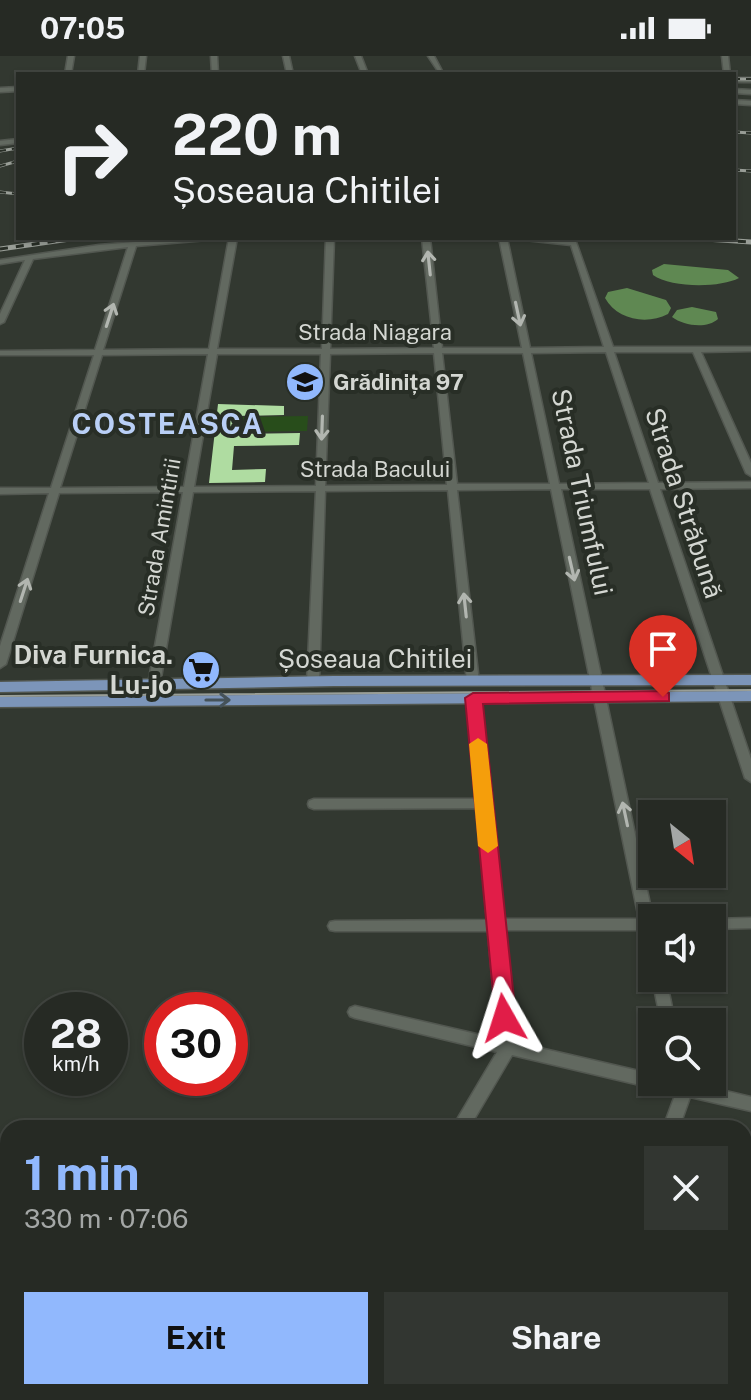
<!DOCTYPE html>
<meta charset="utf-8">
<style>
:root{--surface:#262a24;--page:#323631;--text:#f1f3f6;--muted:#a4a7a6;--line:#424641;--accent:#91b8fd}
body{margin:0;font-family:"Public Sans",sans-serif;background:var(--page);color:var(--text);height:100vh;display:flex;flex-direction:column;font-size:30px;white-space:nowrap}
*{box-sizing:border-box;margin:0}
p{font-size:26px;color:var(--muted)}
.icon{flex:none;width:44px;height:44px;fill:none;stroke:currentColor;stroke-width:2;stroke-linecap:round;stroke-linejoin:round}
.map{position:relative;flex:1;overflow:hidden}
.details{position:absolute;left:0px;top:1064px;width:752px;height:280px;display:flex;flex-direction:column;background:var(--surface);border-radius:24px 24px 0 0;box-shadow:0 2px 6px #0004,0 0 0 2px var(--line)}
.details>*{flex:none}
.banner{position:absolute;left:16px;top:16px;width:720px;height:168px;border-radius:0px;box-shadow:0 2px 6px #0004,0 0 0 2px var(--line);background:#262a24;color:var(--text);overflow:hidden}
.needle{width:52px;rotate:150deg}
.tools{position:absolute;left:638px;top:744px;display:grid;gap:16px}
.tools a{display:grid;place-items:center;width:88px;height:88px;border-radius:0px;background:var(--surface);box-shadow:0 2px 6px #0004,0 0 0 2px var(--line);font-size:40px}
.speed{position:absolute;left:24px;top:936px;display:flex;gap:16px;font-size:40px;font-weight:700;text-align:center}
.speed>*{display:grid;place-content:center;width:104px;height:104px;border-radius:50%;background:var(--surface);box-shadow:0 2px 6px #0004,0 0 0 2px var(--line);line-height:1}
.speed small{font-size:20px;font-weight:400}
.speed .limit{border:12px solid #d22;background:#fff;color:#111}
.pin{position:absolute;display:grid;place-items:center;width:68px;height:68px;color:#fff;margin:-82px -34px;border-radius:50% 50% 50% 0;rotate:-45deg;box-shadow:0 0 8px #0007}
.pin .icon{rotate:45deg}
.me{position:absolute;width:88px;margin:-44px;rotate:354deg;stroke-linejoin:round;filter:drop-shadow(0 0 6px #0008)}
.turn{display:flex;align-items:center;gap:28px;height:168px;padding:0 24px;font-size:36px}
.turn .icon{width:104px;height:104px;stroke-width:2.5}
.turn b{display:block;font-size:56px;line-height:68px}
.round{display:grid;place-items:center;flex:none;width:84px;height:84px;border-radius:0px;background:var(--page)}
.headline{display:flex;align-items:center;justify-content:space-between;height:136px;padding:0 24px}
h1{font-size:48px;font-weight:700;line-height:60px;color:var(--accent)}
.button{display:flex;gap:16px;margin-top:auto;padding:16px 24px}
.button a{flex:1;height:92px;border-radius:0px;background:var(--accent);color:#111;font-size:32px;font-weight:700;line-height:92px;text-align:center}
.button a+a{background:var(--page);color:var(--text)}
.status{display:flex;justify-content:space-between;align-items:center;height:56px;padding:0 40px;background:var(--surface);direction:ltr}
.status svg{height:22px;fill:currentColor}
.map>svg:first-child{display:block}
.green{fill:#284d1b}
.water{fill:#5f8852}
.building{fill:#afdca1}
.lines{fill:none;stroke-linecap:round;stroke-linejoin:round}
.minor-casing{stroke:#525750;stroke-width:3}
.major-casing{stroke:#525750;stroke-width:3}
.minor{fill:#626960;fill-rule:evenodd}
.major{fill:#7c95b9;fill-rule:evenodd}
.tram{stroke:#999e97;stroke-width:2}
.rail-far1-casing{stroke:#999e97;stroke-width:3}
.rail-casing{stroke:#999e97;stroke-width:5}
.rail-far1{stroke:#282e26;stroke-width:2;stroke-dasharray:6;stroke-linecap:butt}
.rail{stroke:#282e26;stroke-width:3;stroke-dasharray:8;stroke-linecap:butt}
.oneway{stroke:#b2b6b0}
.oneway2{stroke:#455259}
.route{fill:#e11d48;stroke:#92132f;stroke-width:2}
.slow{fill:#f59e0b}
.labels{text-anchor:middle;stroke-width:8;stroke-linejoin:round;paint-order:stroke}
.far-street-label{font-size:22px;fill:#d4d7d2;stroke:#282e26}
.far-poi-label{font-size:22px;font-weight:bold;fill:#d4d7d2;stroke:#282e26;text-anchor:start}
.street-label{font-size:26px;fill:#d4d7d2;stroke:#282e26}
.poi-label{font-size:26px;font-weight:bold;fill:#d4d7d2;stroke:#282e26;text-anchor:end}
.far-district-label{font-size:28px;font-weight:bold;letter-spacing:2px;fill:#b9cff6;stroke:#282e26}
</style>
<div class="status"><b>07:05</b><svg viewBox="0 0 49 12"><path d="M0 12V9h3v3zM5 12V6h3v6zM10 12V3h3v9zM15 12V0h3v12zM26 1h20v11H26zM47 4h2v5h-2z"/></svg></div>
<div class="map">
<svg width="751" height="1344" viewBox="0 0 751 1344">
<rect width="100%" height="100%" fill="#323830"/>
<path class="green" d="M308 360 307 375 237 376 239 361Z"/>
<path class="water" d="M664 208 728 214 739 222C720 232 671 232 653 219L652 214Z
M627 232 666 244 671 252 668 258C647 269 617 264 605 242L608 236Z
M692 251 716 256 718 263C707 273 684 270 672 261L677 254Z"/>
<path class="building" d="M218 348 284 350V359L236 360 233 378 300 377 299 389 234 390 232 414 266 413 265 426 209 427Z"/>
<g class="lines">
<g class="minor-casing">
<path id="minor" d="M68 0H74L71 18H65Z
M140 0H146L144 18H138Z
M211 0H217L218 18H212Z
M283 0H289L293 18H287Z
M355 0H361L368 18H362Z
M428 0H434L443 17 434 18 438 15Z
M722 0H728L730 18H724Z
M734 22H751V26H734Z
M18 31V35L0 36V32Z
M734 33 751 34V38L734 37Z
M734 44 751 45V49L734 48Z
M18 83V87L0 89V85Z
M182 182H211L207 184 136 190 103 294 209 293 229 182H237L217 293H322L326 182H334L330 293 434 292 422 182H430L442 292H522L499 182H507L530 292 604 291 571 189 525 184 521 182H546L576 186 613 291H751V295L701 296 751 407V420L746 417 693 296H614L658 427 751 426V432L660 433 751 703V726L745 722 650 433H561L653 862 652 896 647 894 642 874H503L514 986 652 1018V1026H688L751 1041V1055L690 1041 679 1072H663L674 1042V1037L512 999 469 1072H452L497 996 355 962 350 960 348 956 350 952 355 950 498 983 488 875H335L330 874 328 870 330 866 335 865 487 864 477 752 314 753 309 751 308 748 309 745 314 743H476L467 642 469 639H477L479 642 501 863H639L551 433 457 434 479 626 477 629H469L467 626 448 434 325 435 319 626 313 630 307 626 316 435 193 436 157 645 151 649 145 645 183 436 59 437 6 608 0 612V590L49 437 0 438V432H51L94 299H0V295L95 294 128 191 33 203 4 266 0 268V258L25 204 0 208V204L99 189ZM606 296 649 427 559 428 531 297ZM434 297 447 429 325 430 330 298ZM442 297H523L550 428H457ZM208 298 184 431 60 432 102 299ZM217 298H321L316 430 194 431Z
M751 862V872L712 873V863Z
M652 922H666L675 966H661Z
M744 1279 751 1282V1301L744 1298Z
M532 1336H551L548 1344H529Z"/>
</g>
<g class="major-casing">
<path id="major" d="M751 619V629L334 630 0 636V626L334 620Z
M751 635V645L0 651V641Z"/>
</g>
<use href="#minor" class="minor"/>
<use href="#major" class="major"/>
<path class="tram" d="M0 640 751 634"/>
<g class="rail-far1-casing">
<path id="rail-far1" d="M734 23H751
M734 76 751 77
M0 95 18 92
M0 110 18 105
M734 114 751 115
M0 136 18 138"/>
</g>
<g class="rail-casing">
<path id="rail" d="M690 182 751 186
M0 193 77 182"/>
</g>
<use href="#rail-far1" class="rail-far1"/>
<use href="#rail" class="rail"/>
</g>
<defs><path id="oneway-shaft" d="M-6 0H5M1.5-3L5.5 0L1.5 3" fill="none" stroke-width="1.6" stroke-linecap="round" stroke-linejoin="round" transform="scale(2)"/></defs>
<g class="oneway">
<use href="#oneway-shaft" transform="translate(429 207) rotate(-96)"/>
<use href="#oneway-shaft" transform="translate(518 258) rotate(78)"/>
<use href="#oneway-shaft" transform="translate(110 259) rotate(-72)"/>
<use href="#oneway-shaft" transform="translate(322 372) rotate(92)"/>
<use href="#oneway-shaft" transform="translate(572 513) rotate(77)"/>
<use href="#oneway-shaft" transform="translate(24 534) rotate(-72)"/>
<use href="#oneway-shaft" transform="translate(465 549) rotate(-96)"/>
<use href="#oneway-shaft" transform="translate(625 758) rotate(-102)"/>
</g>
<use class="oneway2" href="#oneway-shaft" transform="translate(218 644)"/>
<path class="route" d="M663 635 669 637V645L483 648 516 962 512 968H496L465 642 473 637Z"/>
<path class="slow" d="M478 682 487 688 498 790 488 797 478 790 469 688Z"/>
<defs>
<g id="school-disc" transform="scale(2)"><circle r="9.5" fill="#91b8fd" stroke="#282e26"/><path d="M0-5L7-2L0 1L-7-2ZM-4 1L0 2.5L4 1V4Q0 6-4 4Z" fill="#111"/></g>
<g id="supermarket-disc" transform="scale(2)"><circle r="9.5" fill="#91b8fd" stroke="#282e26"/><path d="M-6-5.5h2.5l.6 2H6L4.5 2H-2.5L-4.4-4H-6ZM-1.5 3.2a1.3 1.3 0 1 0 .1 0ZM3 3.2a1.3 1.3 0 1 0 .1 0Z" fill="#111"/></g>
</defs>
<g fill-rule="evenodd">
<use href="#school-disc" x="305" y="326"/>
<use href="#supermarket-disc" x="201" y="614"/>
</g>
<g class="labels">
<g class="far-street-label">
<text x="375" y="284">Strada Niagara</text>
<text x="375" y="421">Strada Bacului</text>
<text transform="translate(159 481) rotate(-80)" y="8">Strada Amintirii</text>
</g>
<g class="far-poi-label">
<text x="333" y="334">Grădinița 97</text>
</g>
<g class="street-label">
<text transform="translate(582 436) rotate(78)" y="9">Strada Triumfului</text>
<text transform="translate(684 447) rotate(72)" y="9">Strada Străbună</text>
<text x="375" y="612">Șoseaua Chitilei</text>
</g>
<g class="poi-label">
<text x="173" y="608">Diva Furnica.<tspan x="173" dy="30">Lu-jo</tspan></text>
</g>
<g class="far-district-label">
<text x="168" y="378">COSTEASCA</text>
</g>
</g>
</svg>
<div class="tools">
<a><svg class="needle" viewBox="-14 -14 28 28"><path d="M0-13l5 13h-10z" fill="#e53935"/><path d="M0 13l5-13h-10z" fill="#a4a7a6"/></svg></a>
<a><svg class="icon" aria-label="sound" viewBox="0 0 24 24"><path d="M4 9h4l5-4v14l-5-4H4zM17 9q2 3 0 6"/></svg></a>
<a><svg class="icon" aria-label="search" viewBox="0 0 24 24"><circle cx="10" cy="10" r="6"/><path d="M15 15l6 6"/></svg></a>
</div>
<div class="speed"><div>28<small>km/h</small></div><div class="limit">30</div></div>
<div class="pin" style="left:663px;top:641px;background:#d93025"><svg class="icon" aria-label="arrive" viewBox="0 0 24 24"><path d="M6 21V4h12l-3 4 3 4H6"/></svg></div>
<svg class="me" style="left:504px;top:962px" viewBox="-20 -20 40 40"><path d="M0-17L14 15 0 8-14 15z" fill="#e11d48" stroke="#fff" stroke-width="4"/></svg>
<div class="banner">
<div class="turn"><svg class="icon" aria-label="right" viewBox="0 0 24 24"><path d="M7 20v-9h11M14 6l5 5-5 5"/></svg><div><b>220 m</b>Șoseaua Chitilei</div></div>
</div>
<section class="details">
<div class="headline"><div><h1>1 min</h1><p>330 m · 07:06</p></div><a class="round"><svg class="icon" aria-label="close" viewBox="0 0 24 24"><path d="M6 6l12 12M18 6L6 18"/></svg></a></div>
<div class="button"><a>Exit</a><a>Share</a></div>
</section>
</div>
